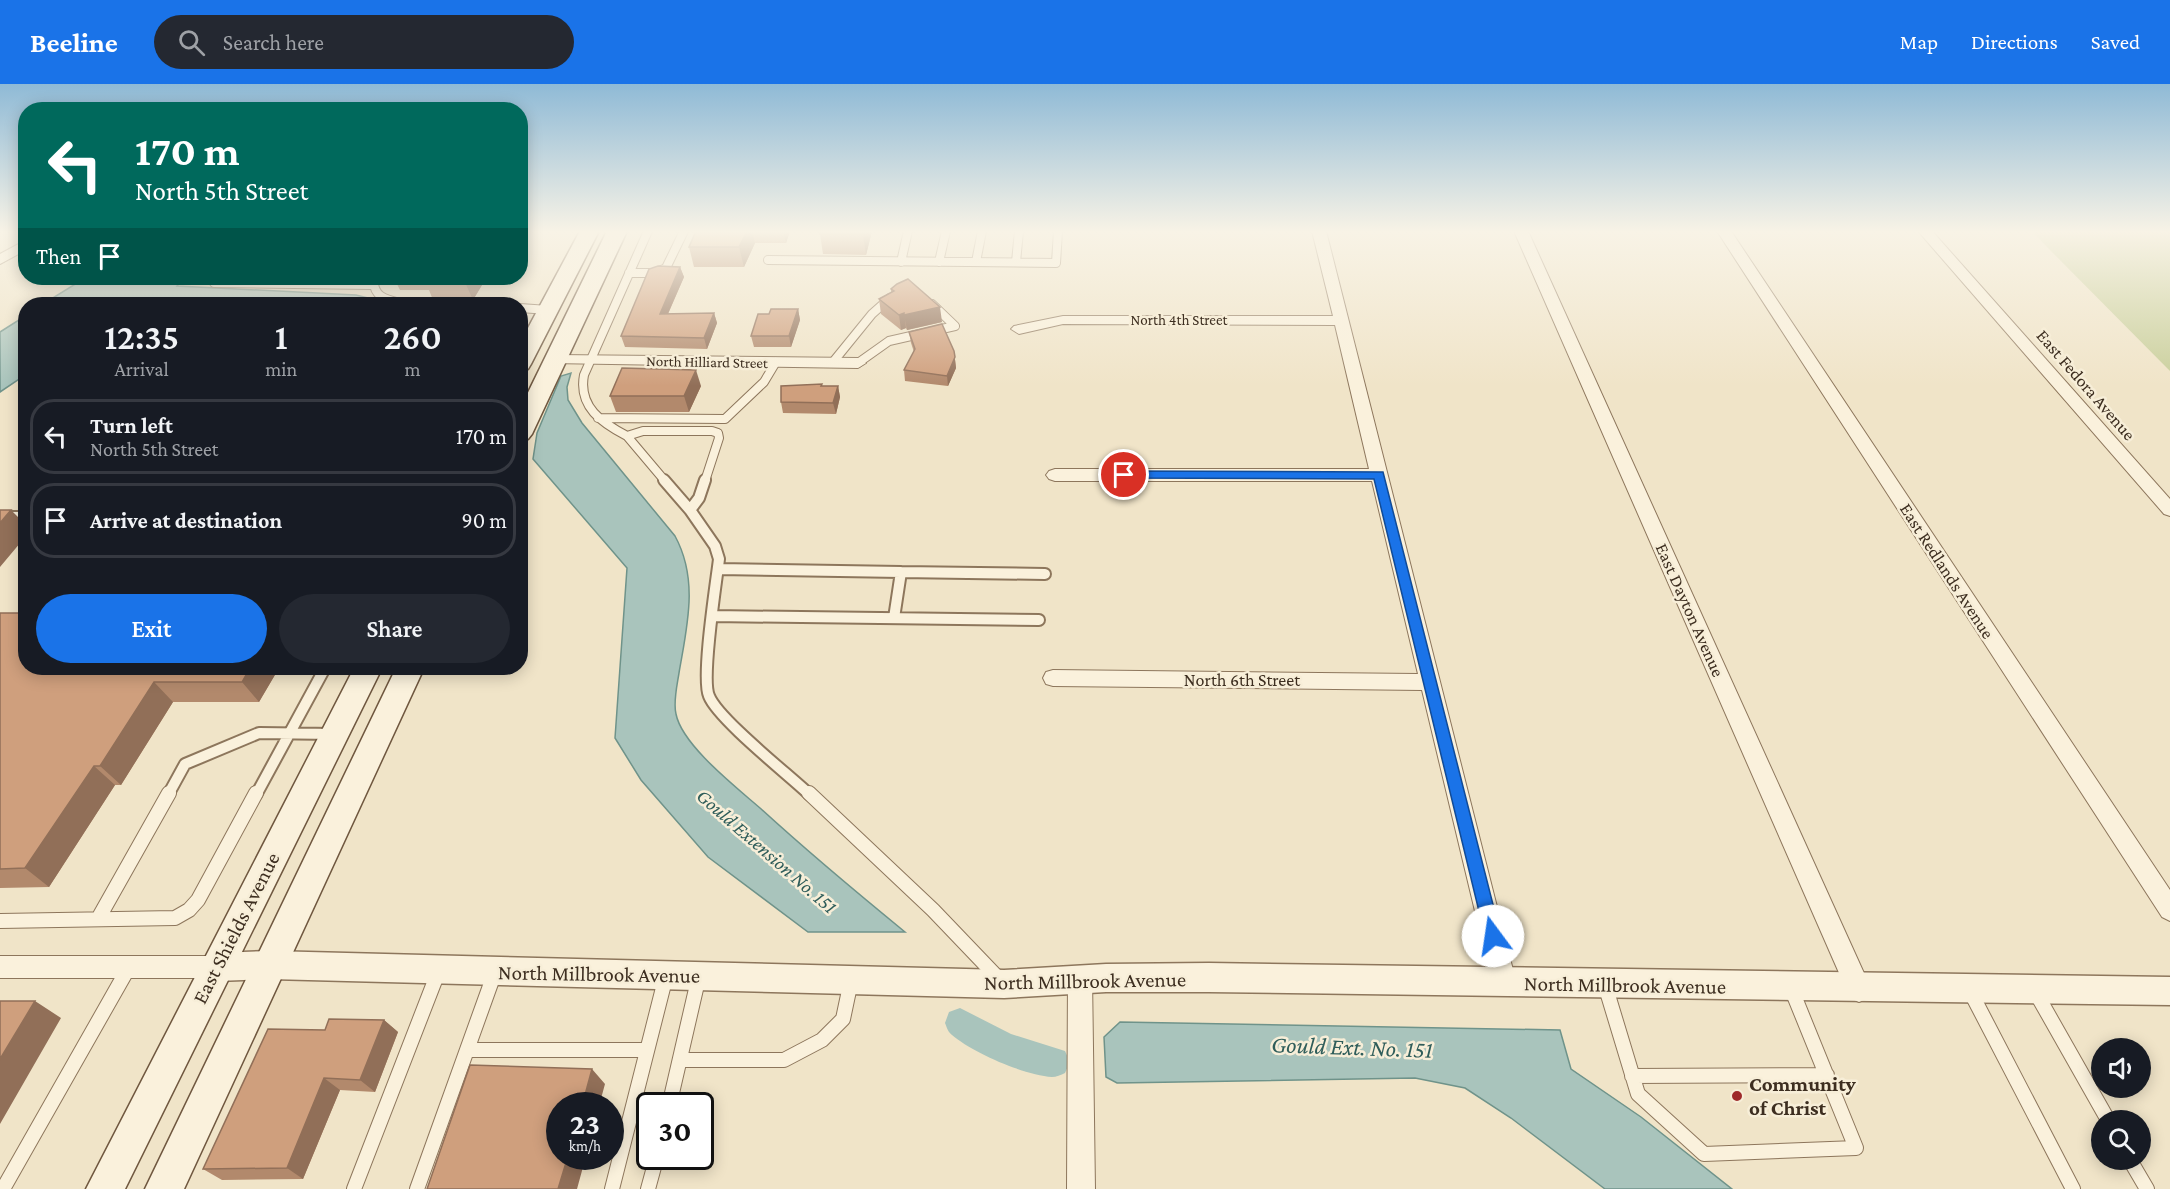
<!DOCTYPE html>
<style>
:root{--surface:#171b24;--page:#242831;--text:#f1f3f6;--muted:#9ea1a6;--line:#363941;--accent:#1a73e8}
body{margin:0;font-family:"Crimson Pro",serif;background:var(--page);color:var(--text);height:100vh;display:flex;flex-direction:column;font-size:22px;white-space:nowrap}
*{box-sizing:border-box;margin:0}
p{font-size:20px;color:var(--muted)}
.icon{flex:none;width:33px;height:33px;fill:none;stroke:currentColor;stroke-width:2;stroke-linecap:round;stroke-linejoin:round}
.map{position:relative;flex:1;overflow:hidden}
.sheet{position:absolute;left:18px;top:213px;width:510px;height:378px;display:flex;flex-direction:column;background:var(--surface);border-radius:24px;box-shadow:0 3px 15px #0003}
.sheet>*{flex:none}
.guide{position:absolute;left:18px;top:18px;width:510px;height:183px;border-radius:24px;box-shadow:0 3px 15px #0003;background:#00695c;color:#fff;overflow:hidden}
.fabs{position:absolute;left:2091px;top:954px;display:grid;gap:12px}
.fabs a{display:grid;place-items:center;width:60px;height:60px;border-radius:50%;background:var(--surface);box-shadow:0 3px 15px #0003;font-size:30px}
.speed{position:absolute;left:546px;top:1008px;display:flex;gap:12px;font-size:30px;font-weight:700;text-align:center}
.speed>*{display:grid;place-content:center;width:78px;height:78px;border-radius:50%;background:var(--surface);box-shadow:0 3px 15px #0003;line-height:1}
.speed small{font-size:15px;font-weight:400}
.speed .limit{border:3px solid #111;border-radius:9px;background:#fff;color:#111}
.pin{position:absolute;display:grid;place-items:center;width:51px;height:51px;color:#fff;margin:-26px;border:3px solid #fff;border-radius:50%;box-shadow:0 2px 6px #0007}
.me{position:absolute;width:66px;margin:-33px;rotate:346deg;stroke-linejoin:round;filter:drop-shadow(0 0 4px #0008)}
.turn{display:flex;align-items:center;gap:21px;height:126px;padding:0 18px;font-size:27px}
.turn .icon{width:78px;height:78px;stroke-width:2.5}
.turn b{display:block;font-size:42px;line-height:51px}
.then{display:flex;align-items:center;height:57px;padding:0 18px;background:#0003;gap:12px;font-size:22px}
.eta{display:flex;justify-content:space-evenly;align-items:center;height:102px;text-align:center}
.eta b{font-size:36px;font-weight:600;line-height:42px}
.cta{display:flex;gap:12px;margin-top:auto;padding:12px 18px}
.cta a{flex:1;height:69px;border-radius:36px;background:var(--accent);color:#fff;font-size:24px;font-weight:600;line-height:69px;text-align:center}
.cta a+a{background:var(--page);color:var(--text)}
ul{padding:0;list-style:none}
li{display:flex;align-items:center;gap:18px;height:75px;margin:0 12px 9px;padding:0 6px;border:3px solid var(--line);border-radius:24px}
li div{flex:1}
li b{display:block;font-size:22px}
li em{font-style:normal}
header{display:flex;align-items:center;gap:36px;box-sizing:border-box;height:84px;padding:0 30px;background:var(--accent);color:#fff}
header strong{font-size:28px}
nav{display:flex;gap:33px;margin-inline-start:auto;font-size:21px}
.search{width:420px;height:54px;background:var(--page);display:flex;align-items:center;gap:15px;box-sizing:border-box;padding:0 21px;border-radius:33px;color:var(--muted);font-size:22px}
.map>svg:first-child{display:block}
.green{fill:#c9cf9b}
.water{fill:#a9c4bc;stroke:#6f938a;stroke-width:1.5}
.lines{fill:none;stroke-linecap:round;stroke-linejoin:round}
.canal{fill:#a9c4bc;fill-rule:evenodd}
.service-far2-casing{stroke:#8d765c;stroke-width:10}
.service-far1-casing{stroke:#8d765c;stroke-width:14}
.service-casing{stroke:#8d765c;stroke-width:16}
.minor-casing{stroke:#8d765c;stroke-width:2}
.tertiary-casing{stroke:#8d765c;stroke-width:3}
.secondary-casing{stroke:#6f573f;stroke-width:3}
.service-far2{stroke:#faf1dc;stroke-width:8}
.service-far1{stroke:#faf1dc;stroke-width:10}
.service{stroke:#faf1dc;stroke-width:14}
.minor{fill:#faf1dc;fill-rule:evenodd}
.tertiary{fill:#faf1dc;fill-rule:evenodd}
.secondary{fill:#faf1dc;fill-rule:evenodd}
.wall{fill:#b2896c}
.shaded-wall{fill:#916f58}
.building{fill:#cf9f7d;stroke:#916f58;stroke-width:1.5}
.route{fill:#1a73e8;stroke:#114b97;stroke-width:1.5}
.poi-dot{fill:#9e2a2b;stroke:#f7eed8;stroke-width:2}
.labels{text-anchor:middle;stroke-width:5;stroke-linejoin:round;paint-order:stroke}
.far-street-label{font-size:15px;fill:#3d2e20;stroke:#f7eed8}
.street-label{font-size:18px;fill:#3d2e20;stroke:#f7eed8}
.water-label{font-size:20px;font-style:italic;fill:#2f5d5a;stroke:#f7eed8}
.near-street-label{font-size:21px;fill:#3d2e20;stroke:#f7eed8}
.near-poi-label{font-size:21px;font-weight:bold;fill:#3d2e20;stroke:#f7eed8;text-anchor:start}
.near-water-label{font-size:24px;font-style:italic;fill:#2f5d5a;stroke:#f7eed8}
</style>
<header>
<strong>Beeline</strong>
<div class="search"><svg class="icon" aria-label="search" viewBox="0 0 24 24"><circle cx="10" cy="10" r="6"/><path d="M15 15l6 6"/></svg>Search here</div>
<nav><a>Map</a><a>Directions</a><a>Saved</a></nav>
</header>
<div class="map">
<svg width="2170" height="1105" viewBox="0 0 2170 1105">
<rect width="100%" height="100%" fill="#f0e4c8"/>
<path class="green" d="M2032 147H2170V287L2049 165Z"/>
<path class="water" d="M85 194H183L177 202 356 211 392 220H43Z
M25 232V291L0 308V248Z
M571 289 567 303 568 316 582 339 675 452C699 496 687 542 679 589 677 602 673 618 676 630 682 661 736 703 760 724 807 767 856 808 905 848H808L708 773 641 696 615 654 627 484 533 375 537 349 561 292Z
M1120 938 1560 946 1571 985 1641 1033 1732 1105H1605L1511 1034 1465 1004 1415 994 1117 999 1106 993 1104 953Z"/>
<g class="lines">
<path class="canal" d="M960 924 1011 950 1065 967 1070 978 1065 989C1061 991 1056 993 1052 993 1024 991 973 969 952 951 948 948 947 944 945 939L949 928Z"/>
<g class="service-far2-casing">
<path id="service-far2" d="M768 176 1056 179 1058 147
M901 178 908 147
M939 178 946 147
M976 178 982 147
M1016 178 1019 147
M629 189H654L666 184 684 147
M218 194 214 199 373 201
M374 194C372 214 388 216 404 220
M520 224 548 226
M833 278 872 230 890 214
M858 279 889 257 955 242 932 220
M598 334 725 335 764 298 776 278
M627 352 665 397
M627 352C602 339 578 323 584 291L648 147
M627 352 643 347H712L718 349 719 354 705 397"/>
</g>
<g class="service-far1-casing">
<path id="service-far1" d="M664 396 690 426 699 414 705 396
M690 426 715 462 719 475C716 500 701 594 709 612 718 635 789 691 810 711
M0 433H26
M719 485 901 488
M713 532 1039 536
M894 534 901 488 1045 490
M168 711 185 680 259 649 334 650
M256 711 325 584"/>
</g>
<g class="service-casing">
<path id="service" d="M809 709 933 826 1000 896
M98 835 169 709
M0 837 175 834 189 826 198 816 256 709
M1605 901 1638 1010 1704 1070 1856 1064 1791 904
M1970 907 2073 1105
M2036 909 2108 1036
M467 966H647
M680 976H784L822 956 843 935 851 897
M1632 992 1827 991
M669 1022 699 892
M2130 1076 2147 1105
M3 1105 129 883
M354 1105 439 886
M417 1105 495 888
M612 1105 666 892
M648 1105 657 1072"/>
</g>
<g class="minor-casing">
<path id="minor" d="M1312 147H1326L1516 898 1513 906 1504 910 1495 906 1492 898 1422 606 1053 602 1046 600 1043 594 1046 588 1053 586 1418 590 1372 397H1055L1049 395 1046 391 1049 387 1055 385H1369L1335 241 1063 240 1019 250 1011 245 1014 242 1063 232H1333Z
M1514 147H1528L1868 898 1871 906 1868 914 1859 918 1850 914Z
M1717 147H1731L2170 806V837L2162 833Z
M1918 147H1932L2170 415V432L2164 430Z
M26 156V166L0 180V170Z
M556 271 858 274 866 279 858 284 550 279 548 276 550 273Z
M0 872H217L226 875 229 883 226 891 217 894H0Z
M1080 882 1089 885 1092 893 1095 1105H1067L1068 893 1071 885Z"/>
</g>
<g class="tertiary-casing">
<path id="tertiary" d="M270 867 1004 886 1106 880 1209 879 2170 893V921L1209 908H1106L1004 914 270 895 217 897 206 893 202 883 206 873 217 869Z"/>
</g>
<g class="secondary-casing">
<path id="secondary" d="M580 147H599L531 280 528 285 520 286V259Z
M607 147H627L532 350 528 355 520 357V325Z
M354 584H382L125 1105H86Z
M396 584H424L184 1105H145Z"/>
</g>
<use href="#service-far2" class="service-far2"/>
<use href="#service-far1" class="service-far1"/>
<use href="#service" class="service"/>
<use href="#minor" class="minor"/>
<use href="#tertiary" class="tertiary"/>
<use href="#secondary" class="secondary"/>
</g>
<path class="wall" d="M696 147H790L786 159H755L744 183H694L689 163Z
M872 147 866 171 823 170 820 150Z
M680 183 684 193 668 230 714 229 717 239 707 265 625 263 621 252Z
M394 194H495L494 195 485 196 473 216H433L429 206H400Z
M891 205 942 238 907 246 906 244 901 246 881 230 879 215 891 208Z
M798 225 800 236 791 263H754L751 252 769 230Z
M909 248 954 267 956 284 948 302 905 297 904 286 914 268 911 259Z
M701 302 689 328H616L610 312Z
M822 302H838L840 313 836 330 783 329 781 318Z
M0 529 279 584 259 618H173L121 701H115L49 803 0 804Z
M384 936 398 948 375 1008 340 1006 303 1095 222 1096 203 1085 325 946Z"/>
<path class="shaded-wall" d="M747 147H752L755 159 744 183 739 163Z
M783 147H790L786 159Z
M864 147H872L866 171 863 150Z
M680 183 684 193 663 241 660 230Z
M465 194H484L485 196 473 216 464 196Z
M940 223 942 238 907 246 904 231Z
M798 225 800 236 791 263 789 252Z
M714 229 717 239 707 265 704 254Z
M904 229 906 244 901 246 899 231Z
M954 267 956 284 948 302 947 292Z
M696 286 701 302 689 328 684 312Z
M838 302 840 313 836 330 833 319Z
M11 426 26 441V452L0 483V439Z
M250 584H279L259 618 242 598Z
M154 598 173 618 121 701 100 682Z
M94 682 115 701 49 803 25 784Z
M35 917 61 934 0 1040V975Z
M384 936 398 948 375 1008 360 996Z
M592 985 605 1000 599 1022H582Z
M324 994 340 1006 303 1095 287 1084Z
M568 1072H586L577 1105H558Z"/>
<path class="building" d="M696 147H747L739 163H689Z
M821 147H864L863 150H820Z
M658 182 680 183 660 230 714 229 704 254 621 252 649 185Z
M425 194H465L464 196H424Z
M908 195 940 223 904 231V229L899 231 879 215 894 207 891 205 897 200Z
M771 225H798L789 252H751L758 230H769Z
M942 240 954 267 955 273 947 292 904 286 915 265 909 248Z
M622 284 696 286 684 312H610Z
M822 300 821 302H838L833 319 781 318V302Z
M0 426H11L0 439Z
M0 529H26V584H250L242 598H154L100 682H94L25 784 0 785Z
M0 917H35L0 975Z
M329 935 384 936 360 996 324 994 287 1084 203 1085 268 945 325 946Z
M470 981 592 985 582 1022H560V1072H568L558 1105H427Z"/>
<linearGradient id="sky" x2="0" y2="1"><stop stop-color="#8fbad6"/><stop offset="0.49" stop-color="#f8f3e6"/><stop offset="1" stop-color="#f8f3e6" stop-opacity="0"/></linearGradient>
<rect width="2170" height="302" fill="url(#sky)"/>
<path class="route" d="M1124 387 1383 388 1501 852 1499 857 1493 859 1487 857 1485 852 1374 395 1120 394 1118 391Z"/>
<circle class="poi-dot" cx="1737" cy="1012" r="6"/>
<g class="labels">
<g class="far-street-label">
<text x="1179" y="241">North 4th Street</text>
<text transform="translate(707 278) rotate(1)" y="5">North Hilliard Street</text>
</g>
<g class="street-label">
<text transform="translate(2086 301) rotate(49)" y="6">East Fedora Avenue</text>
<text transform="translate(1947 487) rotate(57)" y="6">East Redlands Avenue</text>
<text transform="translate(1690 526) rotate(66)" y="6">East Dayton Avenue</text>
<text x="1242" y="602">North 6th Street</text>
</g>
<g class="water-label">
<text transform="translate(767 767) rotate(41)" y="7">Gould Extension No. 151</text>
</g>
<g class="near-street-label">
<text transform="translate(236 844) rotate(-63)" y="7">East Shields Avenue</text>
<text transform="translate(599 890) rotate(1)" y="7">North Millbrook Avenue</text>
<text transform="translate(1085 897) rotate(-1)" y="7">North Millbrook Avenue</text>
<text transform="translate(1625 901) rotate(1)" y="7">North Millbrook Avenue</text>
</g>
<g class="near-poi-label">
<text x="1749" y="1007">Community<tspan x="1749" dy="24">of Christ</tspan></text>
</g>
<g class="near-water-label">
<text transform="translate(1352 963) rotate(2)" y="8">Gould Ext. No. 151</text>
</g>
</g>
</svg>
<div class="fabs">
<a><svg class="icon" aria-label="sound" viewBox="0 0 24 24"><path d="M4 9h4l5-4v14l-5-4H4zM17 9q2 3 0 6"/></svg></a>
<a><svg class="icon" aria-label="search" viewBox="0 0 24 24"><circle cx="10" cy="10" r="6"/><path d="M15 15l6 6"/></svg></a>
</div>
<div class="speed"><div>23<small>km/h</small></div><div class="limit">30</div></div>
<div class="pin" style="left:1124px;top:391px;background:#d93025"><svg class="icon" aria-label="arrive" viewBox="0 0 24 24"><path d="M6 21V4h12l-3 4 3 4H6"/></svg></div>
<svg class="me" style="left:1493px;top:852px" viewBox="-20 -20 40 40"><circle r="19" fill="#fff"/><path d="M0-13L10 11 0 6-10 11z" fill="#1a73e8"/></svg>
<div class="guide">
<div class="turn"><svg class="icon" aria-label="left" viewBox="0 0 24 24"><path d="M17 20v-9H6M10 6l-5 5 5 5"/></svg><div><b>170 m</b>North 5th Street</div></div>
<div class="then">Then<svg class="icon" aria-label="arrive" viewBox="0 0 24 24"><path d="M6 21V4h12l-3 4 3 4H6"/></svg></div>
</div>
<section class="sheet">
<div class="eta">
<div><b>12:35</b><p>Arrival</p></div>
<div><b>1</b><p>min</p></div>
<div><b>260</b><p>m</p></div>
</div>
<ul>
<li><svg class="icon" aria-label="left" viewBox="0 0 24 24"><path d="M17 20v-9H6M10 6l-5 5 5 5"/></svg><div><b>Turn left</b><p>North 5th Street</p></div><em>170 m</em></li>
<li><svg class="icon" aria-label="arrive" viewBox="0 0 24 24"><path d="M6 21V4h12l-3 4 3 4H6"/></svg><div><b>Arrive at destination</b></div><em>90 m</em></li>
</ul>
<div class="cta"><a>Exit</a><a>Share</a></div>
</section>
</div>
